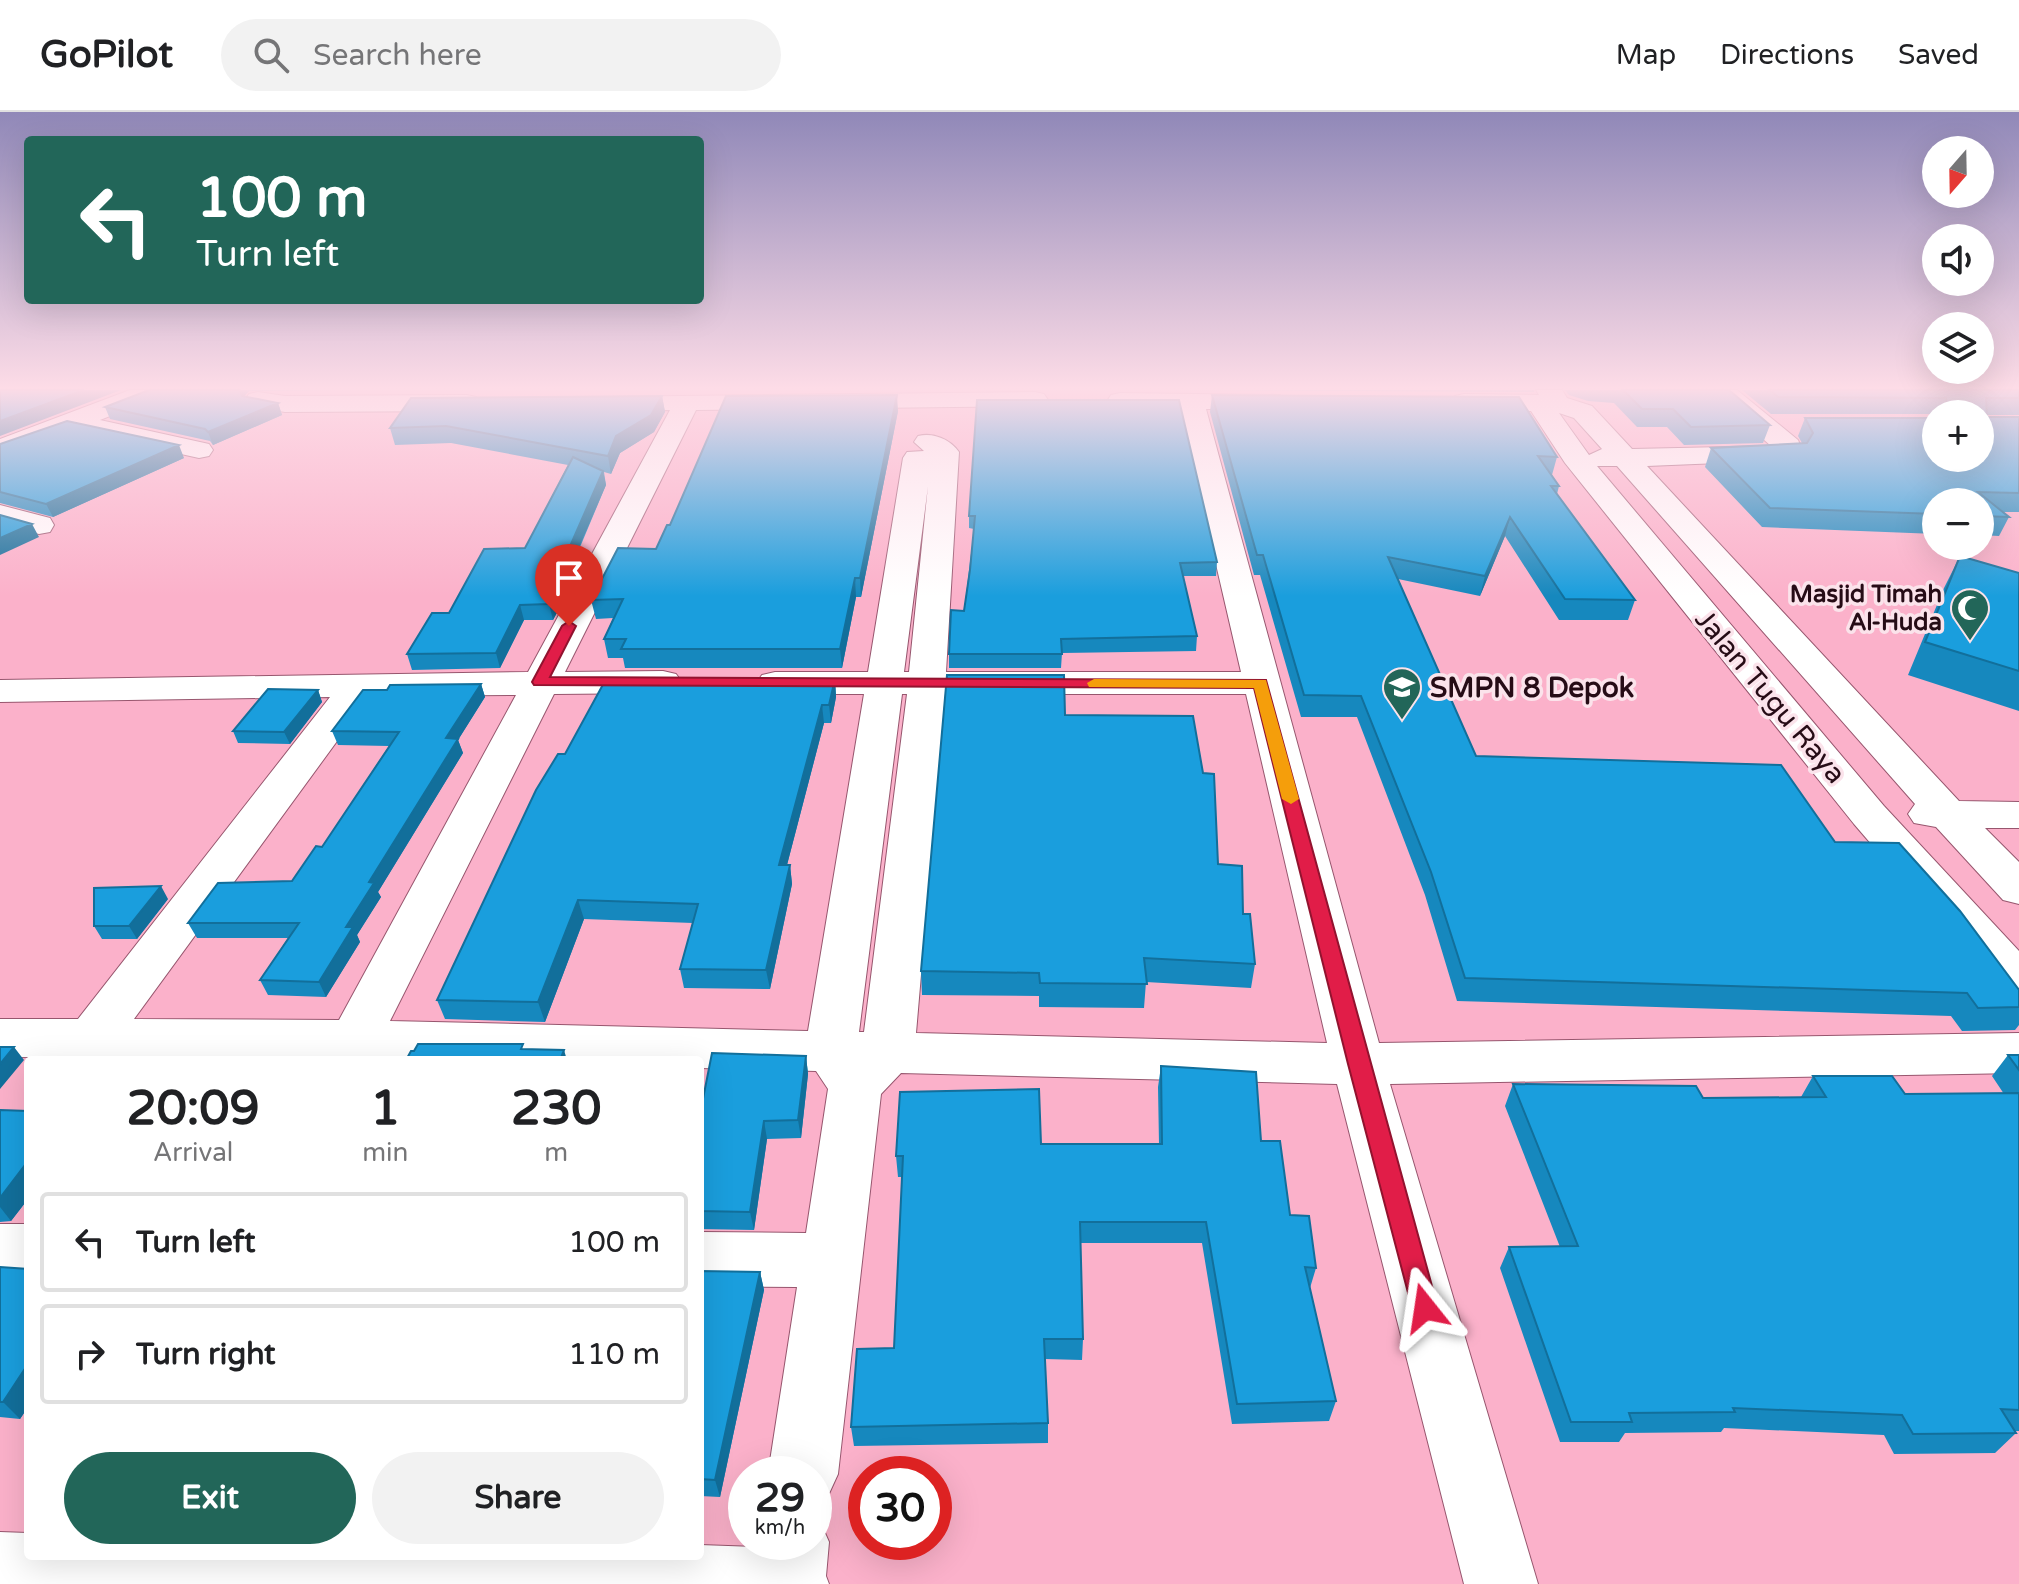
<!DOCTYPE html>
<meta charset="utf-8">
<style>
:root{--surface:#fff;--page:#f2f2f2;--text:#202124;--muted:#757577;--line:#e0e0e0;--accent:#226659}
body{margin:0;font-family:"Varela Round",sans-serif;background:var(--page);color:var(--text);height:100vh;display:flex;flex-direction:column;font-size:30px;white-space:nowrap}
*{box-sizing:border-box;margin:0}
p{font-size:26px;color:var(--muted)}
.icon{flex:none;width:44px;height:44px;fill:none;stroke:currentColor;stroke-width:2;stroke-linecap:round;stroke-linejoin:round}
.map{position:relative;flex:1;overflow:hidden}
.details{position:absolute;left:24px;top:944px;width:680px;height:504px;display:flex;flex-direction:column;background:var(--surface);border-radius:8px;box-shadow:0 8px 32px #0002}
.details>*{flex:none}
.guide{position:absolute;left:24px;top:24px;width:680px;height:168px;border-radius:8px;box-shadow:0 8px 32px #0002;background:#226659;color:#fff;overflow:hidden}
.needle{width:52px;rotate:200deg}
.tools{position:absolute;left:1922px;top:24px;display:grid;gap:16px}
.tools a{display:grid;place-items:center;width:72px;height:72px;border-radius:50%;background:var(--surface);box-shadow:0 8px 32px #0002;font-size:40px}
.speed{position:absolute;left:728px;top:1344px;display:flex;gap:16px;font-size:40px;font-weight:700;text-align:center}
.speed>*{display:grid;place-content:center;width:104px;height:104px;border-radius:50%;background:var(--surface);box-shadow:0 8px 32px #0002;line-height:1}
.speed small{font-size:20px;font-weight:400}
.speed .limit{border:12px solid #d22;background:#fff;color:#111}
.pin{position:absolute;display:grid;place-items:center;width:68px;height:68px;color:#fff;margin:-82px -34px;border-radius:50% 50% 50% 0;rotate:-45deg;box-shadow:0 0 8px #0007}
.pin .icon{rotate:45deg}
.me{position:absolute;width:88px;margin:-44px;rotate:345deg;stroke-linejoin:round;filter:drop-shadow(0 0 6px #0008)}
.turn{display:flex;align-items:center;gap:28px;height:168px;padding:0 40px;font-size:36px}
.turn .icon{width:104px;height:104px;stroke-width:2.5}
.turn b{display:block;font-size:56px;line-height:68px}
.eta{display:flex;justify-content:space-evenly;align-items:center;height:136px;text-align:center}
.eta b{font-size:48px;font-weight:700;line-height:56px}
.button{display:flex;gap:16px;margin-top:auto;padding:16px 40px}
.button a{flex:1;height:92px;border-radius:48px;background:var(--accent);color:#fff;font-size:32px;font-weight:700;line-height:92px;text-align:center}
.button a+a{background:var(--page);color:var(--text)}
ul{padding:0;list-style:none}
li{display:flex;align-items:center;gap:24px;height:100px;margin:0 16px 12px;padding:0 24px;border:4px solid var(--line);border-radius:8px}
li div{flex:1}
li b{display:block;font-size:30px}
li em{font-style:normal}
header{display:flex;align-items:center;gap:48px;box-sizing:border-box;height:112px;padding:0 40px;background:var(--surface);border-bottom:2px solid var(--line)}
header strong{font-size:38px}
nav{display:flex;gap:44px;margin-inline-start:auto;font-size:28px}
.search{width:560px;height:72px;background:var(--page);display:flex;align-items:center;gap:20px;box-sizing:border-box;padding:0 28px;border-radius:44px;color:var(--muted);font-size:30px}
.map>svg:first-child{display:block}
.lines{fill:none;stroke-linecap:round;stroke-linejoin:round}
.minor-casing{stroke:#97566e;stroke-width:2}
.minor{fill:#fff;fill-rule:evenodd}
.wall{fill:#1688be}
.shaded-wall{fill:#126f9b}
.building{fill:#1a9edd;stroke:#126f9b;stroke-width:2}
.route{fill:#e11d48;stroke:#92132f;stroke-width:2}
.slow{fill:#f59e0b}
.labels{text-anchor:middle;stroke-width:7;stroke-linejoin:round;paint-order:stroke}
.far-poi-label{font-size:24px;font-weight:bold;fill:#260c16;stroke:#fbe3eb;text-anchor:end}
.poi-label{font-size:28px;font-weight:bold;fill:#260c16;stroke:#fbe3eb;text-anchor:start}
.street-label{font-size:28px;fill:#260c16;stroke:#fbe3eb}
</style>
<header>
<strong>GoPilot</strong>
<div class="search"><svg class="icon" aria-label="search" viewBox="0 0 24 24"><circle cx="10" cy="10" r="6"/><path d="M15 15l6 6"/></svg>Search here</div>
<nav><a>Map</a><a>Directions</a><a>Saved</a></nav>
</header>
<div class="map">
<svg width="2019" height="1472" viewBox="0 0 2019 1472">
<rect width="100%" height="100%" fill="#fbb1ca"/>
<g class="lines">
<g class="minor-casing">
<path id="minor" d="M130 278H167L163 283 100 308 209 332 213 338 209 344 199 346 73 318 0 345V327Z
M1536 278H1562L1567 286 1592 294 1632 337 1771 334 1708 278H1737L1798 328 1803 340 1799 346 1789 348 1647 354 1959 689 2019 690V716H1985L2019 750V792L2003 788 1936 715 1914 711 1908 702 1915 692 1617 354H1597L1884 694 2019 839V889L2002 884 1854 712 1565 351 1531 299 1464 298 1455 296 1451 290 1455 284 1464 282 1539 283ZM1559 301 1574 306 1602 337 1589 343Z
M258 280 285 284 467 283 476 285 480 291 476 297 467 299 285 300 249 294 245 288 249 282Z
M1035 280 1044 282 1048 288 1044 294 696 298 565 560 663 559 676 562 682 570 676 578 663 581 554 582 390 909 808 919 864 582H775L762 579 756 571 762 563 775 560H868L903 346 907 340 924 339 914 330 918 324C933 320 950 327 959 340L946 560H1241L1180 297H1120L1111 295 1107 289 1111 283 1120 281 1280 283 1284 289 1280 295 1271 297H1206L1379 931 2019 921V961L1390 972 1538 1472H1464L1337 972 901 961 881 982 838 1362 827 1386 814 1392V1362H768L797 1175 700 1174V1120L806 1121 828 977 816 959 700 956V948L0 945V907H78L330 585 0 590V568L528 560 670 298 604 299 595 297 591 291 595 285ZM928 374 909 560H904ZM902 582H907L864 920H859ZM945 582H1246L1327 931 916 921ZM516 583 339 908 134 907 370 584Z
M0 393 50 406 54 413 50 420 39 422 0 412Z
M0 1112H28V1164H0Z
M814 1403 818 1405 829 1430 826 1464 829 1472H0V1420L28 1421V1444H700V1433L756 1435 757 1430H814Z"/>
</g>
<use href="#minor" class="minor"/>
</g>
<path class="wall" d="M149 278H338L249 279 244 284 278 291 282 303 213 333 210 329 110 307 105 295Z
M1173 278H1534V280Z
M1565 278H1729L1770 313 1763 331 1684 333 1667 315H1637L1614 291 1588 289 1569 283Z
M1742 278H2019V303H1987V305H2019V400H2003L2009 405 1999 424 1980 423V390H1936V422L1762 415 1705 355 1711 336 1802 331 1798 324 1805 306 1936 346 1980 302H1771Z
M1212 283 1557 345 1552 363 1559 374 1557 382 1635 488 1628 508H1559L1505 424 1480 484 1398 467 1476 644 1835 730 2019 878V913L2015 918 1962 919 1951 904 1457 889 1425 783 1357 605H1301L1260 463H1254L1210 300Z
M662 284 665 300 654 320 620 341 611 362 604 360 606 373 578 440 582 454 553 508H524L500 556 412 558 407 542 449 501 525 436 568 353 451 331 395 333 390 316Z
M977 288 1217 450 1216 464H1183L1197 524 1196 539 1062 541 1061 556H949V542L964 499 974 417 969 416V404Z
M898 299 861 485H856L842 556H625L623 546H608L604 527 613 506 596 507 591 488 656 437 670 413Z
M0 332 184 346 53 405 0 391Z
M1960 444 2019 461V599L1908 563 1944 476Z
M835 567 836 585 831 611H824L787 753H790L792 772 770 877 684 876 680 857 693 811 584 807 545 910 445 907 437 888 565 642Z
M481 572 485 585 458 628 463 641 378 780 381 785 357 823 360 830 326 885 268 883 260 868 288 826H197L188 811 292 769 322 735 389 634 338 633 332 619Z
M318 578 322 590 290 632 238 631 233 619Z
M1065 603 1243 802 1255 852 1251 876 1146 870 1144 896 1039 895V884L922 883 921 859Z
M168 787 137 827H102L94 814Z
M2008 943H2019V1319H2015L2016 1321 1995 1341 1894 1342 1884 1323 1724 1316 1721 1320 1625 1321 1619 1330H1560L1500 1156 1509 1135H1560L1505 994 1513 972 1703 986 1801 985 1813 964 1905 982H2004L1992 964Z
M806 944 808 962 801 1026 767 1027 754 1118 700 1117V1002Z
M1161 954 1261 1029 1290 1103 1316 1156 1310 1176 1336 1289 1329 1309 1232 1312 1202 1131H1080L1083 1227 1082 1248 1045 1247 1048 1311V1331L854 1334 851 1315 894 1236 902 1065H898L896 1044 1041 1032H1159L1158 975Z
M0 998 28 999V1087L11 1109 0 1110Z
M0 1155 28 1157V1295L20 1307 0 1305Z
M700 1159 760 1160 764 1178 720 1385 700 1384Z"/>
<path class="shaded-wall" d="M84 278H121L0 324V309Z
M239 278H249V279L242 286Z
M897 283 898 299 861 485 860 466Z
M662 284 665 300 654 320 620 341 611 362 608 344 616 324Z
M278 291 282 303 213 333 208 320Z
M179 333 184 346 53 405 46 392Z
M603 359 606 373 574 447 579 440 582 454 553 508 549 492 568 439Z
M1510 405 1505 424 1480 484 1485 464Z
M32 412 39 425 0 443V426Z
M855 466 856 485 842 556 840 537Z
M520 493 524 508 500 556 496 541Z
M835 567 836 585 831 611 829 593Z
M481 572 485 585 458 628 463 641 378 780 381 785 357 823 360 830 326 885 319 870 369 770 446 626Z
M318 578 322 590 290 632 284 620Z
M822 593 824 611 782 772 779 753Z
M790 753 792 772 770 877 766 858Z
M161 774 168 787 137 827 129 814Z
M578 788 584 807 545 910 538 890Z
M14 935 24 948 0 977V952Z
M564 938 567 948H560Z
M806 944 808 962 801 1026 798 1008Z
M764 1009 767 1027 754 1118 750 1100Z
M28 1049V1087L11 1109 0 1095V1086Z
M760 1160 764 1178 720 1385 715 1368Z
M28 1252V1295L20 1307 3 1290Z"/>
<path class="building" d="M0 278H84L0 309Z
M149 278H240L242 284 278 291 208 320 205 317 105 295Z
M1623 278H1729L1770 313 1691 315 1673 297H1642Z
M1770 278H2019V286H1986L1987 305H2019V381L1978 380 2009 405 1980 404V390H1936V402L1770 396 1711 336 1807 331 1813 321 1805 306H1936V346H1980V302H1947L1946 286 1778 285Z
M897 283 860 466H855L840 537H621L626 527H604L623 487 591 488 618 436 656 437 667 413H670L726 284Z
M1212 283 1519 285 1557 345 1538 344 1559 374H1551L1635 488 1565 487 1510 405 1485 464 1388 445 1476 644 1781 653 1835 730 1899 731 1960 799 2019 878V895L1978 896 1967 881 1465 866 1431 760 1361 584 1304 583 1263 443H1257Z
M662 284 651 303 616 324 608 344 446 314 390 316 411 286Z
M977 288H1179L1217 450 1180 451 1197 524 1061 527 1062 542H949L951 498 964 499 970 458 975 404H969Z
M67 309 179 333 46 392 0 380V332Z
M573 345 603 359 568 439 579 440 549 492 520 493 496 541 407 542 432 501H449L484 437 525 436Z
M0 403 32 412 0 426Z
M1960 444 2019 461V559L1925 530Z
M947 563H1064L1065 603 1193 604 1203 661 1214 662 1218 752 1242 754 1243 802H1250L1255 852 1144 846 1147 872 1040 871 1039 861 921 859Z
M606 567H835L829 593H822L779 753H790L766 858 680 857 698 792 578 788 538 890 437 888 536 678 558 642H565Z
M481 572 446 626 458 627 369 770 374 771 346 815H353L319 870 260 868 299 811H188L218 771 292 769 316 734 322 735 399 620 332 619 363 578H387L390 573Z
M268 577 318 578 284 620 233 619Z
M161 774 129 814H94V776Z
M418 932H523L521 937 564 938 560 948H406L411 939H414Z
M0 935H14L0 952Z
M712 941 806 944 798 1008 764 1009 750 1100 700 1099V1002Z
M2008 943H2019V958Z
M1161 954 1256 960 1261 1029H1280L1290 1103 1309 1104 1316 1156 1305 1155 1336 1289 1237 1292 1206 1110H1080L1083 1227H1044L1048 1311 851 1315 857 1237 894 1236 903 1044H896L900 980 1039 977 1041 1032H1162Z
M1813 964H1892L1905 982 2019 981V1298L2001 1297 2016 1321 1913 1322 1902 1303 1733 1296 1735 1300 1629 1301 1632 1310H1571L1509 1135 1578 1134 1513 972 1696 974 1703 986 1826 985Z
M0 998 28 999V1049L0 1086Z
M0 1155 28 1157V1252L3 1290H0Z
M700 1159 760 1160 715 1368 700 1367Z"/>
<linearGradient id="sky" x2="0" y2="1"><stop stop-color="#9088b8"/><stop offset="0.57" stop-color="#fddce7"/><stop offset="1" stop-color="#fddce7" stop-opacity="0"/></linearGradient>
<rect width="2019" height="484" fill="url(#sky)"/>
<path class="route" d="M569 509 576 514 550 565 1266 568 1438 1196 1435 1205 1425 1208 1416 1205 1412 1196 1348 952 1254 576 534 573 532 570 562 514Z"/>
<path class="slow" d="M1094 567 1266 568 1299 687 1291 692 1282 687 1254 576 1089 575 1087 571Z"/>
<defs>
<g id="mosque-pin" transform="scale(2)"><path d="M0 17L-7.5 6A9.5 9.5 0 1 1 7.5 6Z" fill="#226659" stroke="#fbe3eb"/><path d="M3.5-4.9A6 6 0 1 0 3.5 4.9A5 5 0 1 1 3.5-4.9Z" fill="#fff"/></g>
<g id="school-pin" transform="scale(2)"><path d="M0 17L-7.5 6A9.5 9.5 0 1 1 7.5 6Z" fill="#226659" stroke="#fbe3eb"/><path d="M0-5L7-2L0 1L-7-2ZM-4 1L0 2.5L4 1V4Q0 6-4 4Z" fill="#fff"/></g>
</defs>
<g fill-rule="evenodd">
<use href="#mosque-pin" x="1970" y="496"/>
<use href="#school-pin" x="1402" y="575"/>
</g>
<g class="labels">
<g class="far-poi-label">
<text x="1942" y="490">Masjid Timah<tspan x="1942" dy="28">Al-Huda</tspan></text>
</g>
<g class="poi-label">
<text x="1430" y="585">SMPN 8 Depok</text>
</g>
<g class="street-label">
<text transform="translate(1771 584) rotate(50)" y="10">Jalan Tugu Raya</text>
</g>
</g>
</svg>
<div class="tools">
<a><svg class="needle" viewBox="-14 -14 28 28"><path d="M0-13l5 13h-10z" fill="#e53935"/><path d="M0 13l5-13h-10z" fill="#757577"/></svg></a>
<a><svg class="icon" aria-label="sound" viewBox="0 0 24 24"><path d="M4 9h4l5-4v14l-5-4H4zM17 9q2 3 0 6"/></svg></a>
<a><svg class="icon" aria-label="layers" viewBox="0 0 24 24"><path d="M12 4l9 5-9 5-9-5zM3 14l9 5 9-5"/></svg></a>
<a>+</a>
<a>−</a>
</div>
<div class="speed"><div>29<small>km/h</small></div><div class="limit">30</div></div>
<div class="pin" style="left:569px;top:514px;background:#d93025"><svg class="icon" aria-label="arrive" viewBox="0 0 24 24"><path d="M6 21V4h12l-3 4 3 4H6"/></svg></div>
<svg class="me" style="left:1425px;top:1196px" viewBox="-20 -20 40 40"><path d="M0-17L14 15 0 8-14 15z" fill="#e11d48" stroke="#fff" stroke-width="4"/></svg>
<div class="guide">
<div class="turn"><svg class="icon" aria-label="left" viewBox="0 0 24 24"><path d="M17 20v-9H6M10 6l-5 5 5 5"/></svg><div><b>100 m</b>Turn left</div></div>
</div>
<section class="details">
<div class="eta">
<div><b>20:09</b><p>Arrival</p></div>
<div><b>1</b><p>min</p></div>
<div><b>230</b><p>m</p></div>
</div>
<ul>
<li><svg class="icon" aria-label="left" viewBox="0 0 24 24"><path d="M17 20v-9H6M10 6l-5 5 5 5"/></svg><div><b>Turn left</b></div><em>100 m</em></li>
<li><svg class="icon" aria-label="right" viewBox="0 0 24 24"><path d="M7 20v-9h11M14 6l5 5-5 5"/></svg><div><b>Turn right</b></div><em>110 m</em></li>
</ul>
<div class="button"><a>Exit</a><a>Share</a></div>
</section>
</div>
